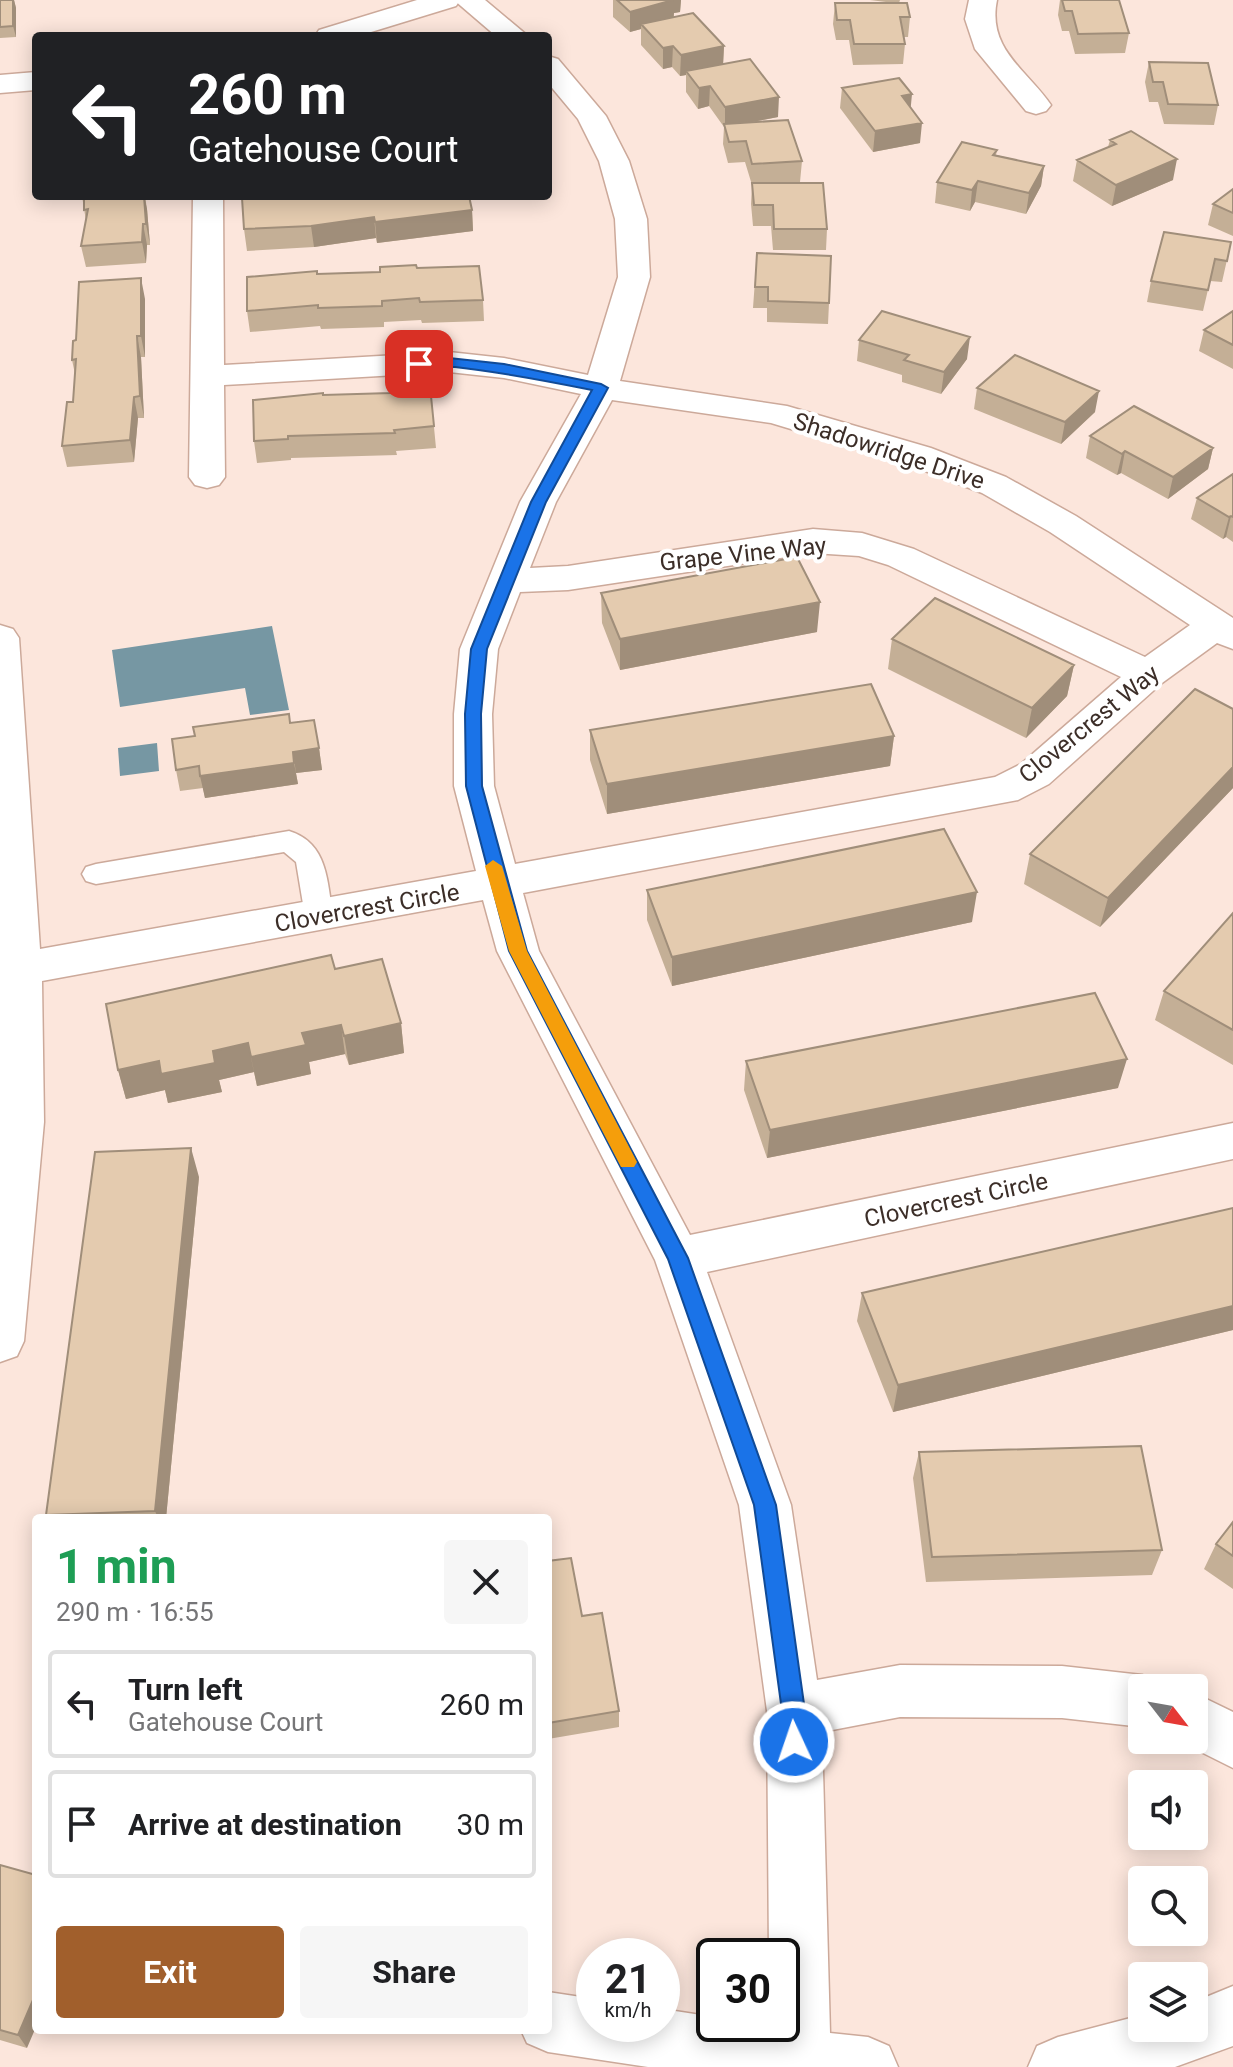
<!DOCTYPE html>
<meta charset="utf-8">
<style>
:root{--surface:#fff;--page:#f6f6f6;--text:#202124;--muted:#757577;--line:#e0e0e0;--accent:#a15f2c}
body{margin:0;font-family:Roboto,sans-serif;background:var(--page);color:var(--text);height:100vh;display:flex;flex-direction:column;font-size:30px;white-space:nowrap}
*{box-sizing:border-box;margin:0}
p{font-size:26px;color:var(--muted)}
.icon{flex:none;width:44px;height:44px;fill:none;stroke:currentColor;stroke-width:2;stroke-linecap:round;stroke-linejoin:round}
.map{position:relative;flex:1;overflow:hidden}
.side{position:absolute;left:32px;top:1514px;width:520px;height:520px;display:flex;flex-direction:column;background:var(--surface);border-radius:8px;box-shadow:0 4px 20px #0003}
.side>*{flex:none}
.top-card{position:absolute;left:32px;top:32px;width:520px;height:168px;border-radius:8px;box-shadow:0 4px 20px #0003;background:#202124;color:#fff;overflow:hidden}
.needle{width:52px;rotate:121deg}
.tools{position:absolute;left:1128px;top:1674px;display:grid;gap:16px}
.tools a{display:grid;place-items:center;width:80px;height:80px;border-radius:8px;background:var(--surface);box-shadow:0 4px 20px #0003;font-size:40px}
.speed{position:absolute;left:576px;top:1938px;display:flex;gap:16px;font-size:40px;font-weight:700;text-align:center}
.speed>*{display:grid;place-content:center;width:104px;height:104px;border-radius:50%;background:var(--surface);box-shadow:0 4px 20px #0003;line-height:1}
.speed small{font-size:20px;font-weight:400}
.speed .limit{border:4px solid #111;border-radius:12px;background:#fff;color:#111}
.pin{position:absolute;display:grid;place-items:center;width:68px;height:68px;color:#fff;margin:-34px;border-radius:16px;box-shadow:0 4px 12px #0006}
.me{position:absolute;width:88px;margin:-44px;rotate:357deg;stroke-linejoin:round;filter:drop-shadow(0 0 6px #0008)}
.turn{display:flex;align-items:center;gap:28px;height:168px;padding:0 24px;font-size:36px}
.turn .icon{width:104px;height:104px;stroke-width:2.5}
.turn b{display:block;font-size:56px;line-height:68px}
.round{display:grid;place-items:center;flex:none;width:84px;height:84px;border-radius:8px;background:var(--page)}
.headline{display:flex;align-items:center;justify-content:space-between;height:136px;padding:0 24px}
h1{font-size:48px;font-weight:700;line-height:60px;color:#1e9e55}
.cta{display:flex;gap:16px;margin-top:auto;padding:16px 24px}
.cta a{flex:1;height:92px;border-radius:8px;background:var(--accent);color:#fff;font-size:32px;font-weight:700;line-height:92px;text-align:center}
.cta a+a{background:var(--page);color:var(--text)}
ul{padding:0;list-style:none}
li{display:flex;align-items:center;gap:24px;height:108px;margin:0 16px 12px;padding:0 8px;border:4px solid var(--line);border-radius:8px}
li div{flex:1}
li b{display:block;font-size:30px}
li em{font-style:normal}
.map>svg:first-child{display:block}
.water{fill:#7697a3}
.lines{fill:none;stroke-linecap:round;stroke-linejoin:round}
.lane-casing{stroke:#cca99a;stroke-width:3}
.street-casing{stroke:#cca99a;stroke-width:3}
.secondary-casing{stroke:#cca99a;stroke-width:3}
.lane{fill:#fff;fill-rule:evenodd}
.street{fill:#fff;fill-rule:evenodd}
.secondary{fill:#fff;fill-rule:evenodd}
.wall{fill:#c4af96}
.shaded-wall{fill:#a08e7a}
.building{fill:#e4cbaf;stroke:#a08e7a;stroke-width:2}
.route{fill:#1a73e8;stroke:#114b97;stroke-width:2}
.slow{fill:#f59e0b}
.labels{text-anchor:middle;stroke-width:8;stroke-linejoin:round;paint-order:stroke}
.street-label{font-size:24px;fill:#3c2e28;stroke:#fff}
</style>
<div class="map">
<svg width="1233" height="2067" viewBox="0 0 1233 2067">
<rect width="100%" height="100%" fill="#fce6dc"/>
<path class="water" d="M272 626 289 710 250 715 245 688 120 707 112 650Z
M157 743 159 771 120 776 118 748Z"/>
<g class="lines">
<g class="lane-casing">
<path id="lane" d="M289 831C328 843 327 881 333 916L329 924 319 927 309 924 305 916 296 862 284 852 96 884 86 881 82 874 86 867 96 864Z"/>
</g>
<g class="street-casing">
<path id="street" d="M454 0H485L528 36H496Z
M969 0H997C987 49 1026 69 1051 105L1046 111 1036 114 1026 111 975 49 965 19Z
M548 56 558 59 606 116 629 161 647 219 650 277 620 381 787 406 931 448 1006 477 1076 516 1233 618V649L1217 643 1162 683 1049 784 1018 800 523 893 539 951 690 1235 1233 1123V1159L707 1272 791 1505 817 1680 900 1665 1062 1666 1142 1675 1161 1682 1164 1688H1142V1727L1062 1718 900 1717 822 1732 830 2033 868 2037 889 2046 898 2067H648L548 2052 527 2043 521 2030H548V1992L594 1999V2024H662V2009L714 2017V2024H782V1956H769L767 1711 739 1505 655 1260 497 951 483 900 42 981 44 1122 24 1341 17 1356 0 1362V625L13 629 19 638 40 949 476 871 454 786V714L460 649 520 502 581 394 504 378 449 372 224 385 225 477 219 485 207 488 195 485 189 477 193 196H223L224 365 449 352 504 358 588 375 618 277 615 219 599 161 578 119 548 83ZM612 400 771 423 907 464 982 493 1050 532 1190 625 1145 657 914 549 862 533 813 529 568 566 530 568 556 502ZM813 553 859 556 888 565 1121 677 1021 764 995 777 515 864 494 786 492 714 498 649 520 592 568 590Z
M1194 1693 1233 1712V1768L1177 1740H1194Z
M1233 1986V2046L1175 2067H1028L1037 2046 1058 2037 1142 2015V2028H1194V2002Z"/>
</g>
<g class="secondary-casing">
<path id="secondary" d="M417 0H460L456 6 358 36H315L319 30Z
M36 72V90L0 93V75Z"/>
</g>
<use href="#lane" class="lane"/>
<use href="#street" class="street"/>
<use href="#secondary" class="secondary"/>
</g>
<path class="wall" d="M0 0H14L16 8V37L0 38Z
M613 0H681L680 12 674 13V17L724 46 723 64 778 117 753 122 802 161 800 182 787 183 827 229 826 250H773L771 226H753L751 204 752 185 745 162 728 163 723 144 724 127 709 106 698 109 686 92V75L680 76 672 67 663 69 641 45V29L630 32 613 17Z
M870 0H900L899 3 910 17 908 37H904L905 44 903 64 853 65 849 40H836L833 24 835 3H894Z
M1060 0H1119L1129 33 1125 53 1075 54 1069 31H1062L1058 15Z
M1149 62 1218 105 1214 125 1164 124 1158 102H1149L1145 82Z
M842 88 911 107 920 143 873 152 840 108Z
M1110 140 1173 180 1112 206 1073 181 1077 160 1108 147Z
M997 150 996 155 1044 166 1041 186 1026 214 975 202 970 211 935 203 937 182Z
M1233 189V236L1208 225 1213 204Z
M82 196H145L147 209 150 245H147L146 263 86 267 81 246 86 221Z
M472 210 473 231 377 243 376 238 314 247 247 251 244 229Z
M1231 242 1222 282 1210 281 1203 311 1147 302 1151 281Z
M757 253 829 303 828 324 767 322V308H753Z
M417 268 483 300 484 321 422 323 421 320 384 322V327L321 329 320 326 250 332 247 311 317 274 380 272Z
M145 299V357H141L144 418H138L134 462 67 467 62 446 73 402 75 374 72 360 76 340Z
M1233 311V369L1199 351 1204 330Z
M859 340 967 359 941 394 902 382V375L857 361Z
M430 386 436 448 396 451 397 455 291 458V460L257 463 254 441 323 395 391 393Z
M977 388 1095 412 1061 444 974 409Z
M1090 436 1213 448 1208 469 1168 499 1121 473 1117 475 1086 458Z
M1233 474V542L1226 537 1223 539 1191 519 1197 498Z
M601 593 817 632 620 670 602 623Z
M892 639 1074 665 1067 696 1026 738 888 669Z
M1233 709V788L1100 927 1024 884 1030 854Z
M290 723 319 748 322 770 296 773 298 784 205 798 203 788 180 791 176 770Z
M590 730 894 736 890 766 607 814 590 760Z
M647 890 972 922 672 986 647 920Z
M1233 913V1065L1155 1020 1164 991Z
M335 969 401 1023 404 1053 349 1065 345 1054 309 1062 311 1074 257 1086 254 1072 219 1080 222 1092 168 1103 165 1090 126 1099 118 1070Z
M746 1061 1118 1088 767 1158 744 1090Z
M199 1177 166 1518H48L46 1515Z
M1233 1208V1330L893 1412 857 1321 862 1293Z
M919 1452 1162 1550 1152 1575 926 1582 913 1478Z
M1233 1522V1589L1204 1569 1216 1544Z
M548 1561 582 1616 619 1711V1727L548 1739Z
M0 1865 27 2048 0 2040Z"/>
<path class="shaded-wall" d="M14 0 16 8V37L13 26Z
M668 0H681L680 12 674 13 673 20 641 24V29L630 32V12Z
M673 46 672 67 663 69V48Z
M724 46 723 66 686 71V75L680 76 681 55Z
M710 86 709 106 698 109 699 88Z
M912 94 910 115 902 96Z
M779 97 778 117 725 127V107Z
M922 123 920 143 873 152 875 131Z
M1177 159 1173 180 1112 206 1116 185Z
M1044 166 1041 186 1026 214 1029 193Z
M978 181 975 202 970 211 972 190Z
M144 196 147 209 150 245 146 224Z
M472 210 473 231 377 243 375 222Z
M374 217 376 238 314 247 311 226Z
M143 224 147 245 146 263 142 242Z
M141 278 145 299V357L141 336Z
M137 336 141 357 144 418 140 396Z
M970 337 967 359 941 394 944 372Z
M1099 391 1095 412 1061 444 1065 422Z
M134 397 138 418 134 462 130 440Z
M1213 448 1208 469 1168 499 1173 477Z
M1125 451 1121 473 1117 475 1122 454Z
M1231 516 1226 537 1223 539 1229 517Z
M820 602 817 632 620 670V639Z
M1074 665 1067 696 1026 738 1032 708Z
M894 736 890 766 607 814V784Z
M319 748 322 770 296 773 293 752Z
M294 763 298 784 205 798 200 776Z
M1233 767V788L1100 927 1108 898Z
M977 892 972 922 672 986V957Z
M401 1023 404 1053 349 1065 344 1036Z
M341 1025 345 1054 309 1062 311 1074 257 1086 251 1057 302 1033Z
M248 1043 254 1072 219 1080 222 1092 168 1103 165 1090 126 1099 118 1070Z
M1127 1059 1118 1088 767 1158 770 1130Z
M191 1148 199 1177 166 1518H158L155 1511Z
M1233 1306V1330L893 1412 898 1385Z
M36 1993V2027L27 2048 18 2035Z"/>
<path class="building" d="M0 0H13V26L0 27Z
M617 0H673L630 12Z
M1062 0H1119L1129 33 1078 34 1072 11H1065Z
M835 3H907L910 17H900L905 44H854L850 20H837Z
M693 13 724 46 681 55 673 46 663 48 641 24Z
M750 59 779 97 725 107 710 86 699 88 686 71Z
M1149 62 1208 63 1218 105 1168 104 1163 82H1153Z
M899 78 912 94 902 96 922 123 875 131 842 88Z
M788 120 802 161 752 164 746 141 729 142 724 124Z
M1131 131 1177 159 1116 185 1077 160 1116 144 1110 140Z
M962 142 997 150 993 155 1044 166 1029 193 978 181 972 190 937 182Z
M752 183H823L827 229H774L773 205H754Z
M1233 189V213L1213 204Z
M84 196H144L146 224H143L142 242 81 246 88 209 84 210Z
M285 196H469L472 210 375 222 374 217 311 226 244 229 242 198Z
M1164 232 1231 242 1227 261 1215 259 1208 290 1151 281Z
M757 253 831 256 829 303 768 301V287H755Z
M416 265 417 268 479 266 483 300 420 302 419 298 382 301V306L318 308V305L247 311V277L317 271V274L380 272V267Z
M141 278V336H137L140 396 134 397 130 440 62 446 67 402H73L76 359 72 360 73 341 76 340 79 282Z
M882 311 970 337 944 372 904 360 909 355 859 340Z
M1233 311V345L1204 330Z
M1015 355 1099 391 1065 422 977 388Z
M430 386 434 426 394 430 395 433 288 436V439L254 441 253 400 323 393V395L391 393V389Z
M1134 406 1213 448 1173 477 1125 451 1122 454 1090 436Z
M1233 474V517L1231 516 1229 517 1197 498Z
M797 557 820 602 620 639 601 593Z
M935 598 1074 665 1032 708 892 639Z
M871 684 894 736 607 784 590 730Z
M1195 689 1233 709V767L1108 898 1030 854Z
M289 714 290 723 314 720 319 748 293 752 294 763 200 776 199 766 176 770 172 739 195 736 193 727Z
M944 829 977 892 672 957 647 890Z
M1233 913V1030L1164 991Z
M331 955 335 969 382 959 401 1023 344 1036 341 1025 302 1033 306 1045 251 1057 248 1043 213 1051 215 1063 161 1074 159 1061 118 1070 106 1004Z
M1095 993 1127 1059 770 1130 746 1061Z
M191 1148 155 1511 46 1515 95 1152Z
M1233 1208V1306L898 1385 862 1293Z
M1141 1446 1162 1550 932 1557 919 1452Z
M1233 1522V1556L1216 1544Z
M571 1558 582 1616 602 1613 619 1711 548 1723V1561Z
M0 1865 36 1875V1993L18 2035 0 2030Z"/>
<path class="route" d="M449 358 504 364 601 384 608 388 546 502 487 649 481 714 482 786 527 951 688 1258 776 1505 805 1711 806 1742 802 1750 794 1754 786 1750 783 1742 782 1711 754 1505 668 1259 509 951 466 786 465 714 471 649 531 502 592 390C547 381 501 372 455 367 441 366 423 372 412 364L419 360Z"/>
<path class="slow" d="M493 860 502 866 527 951 637 1162 634 1167H621L509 951 485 866Z"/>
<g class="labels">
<g class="street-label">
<text transform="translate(889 451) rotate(18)" y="8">Shadowridge Drive</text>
<text transform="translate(743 554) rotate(-6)" y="8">Grape Vine Way</text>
<text transform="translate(1089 724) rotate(-39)" y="8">Clovercrest Way</text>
<text transform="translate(367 908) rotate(-10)" y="8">Clovercrest Circle</text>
<text transform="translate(956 1200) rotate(-12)" y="8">Clovercrest Circle</text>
</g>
</g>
</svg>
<div class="tools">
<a><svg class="needle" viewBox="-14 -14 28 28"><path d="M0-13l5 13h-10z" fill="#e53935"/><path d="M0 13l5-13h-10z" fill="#757577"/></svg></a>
<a><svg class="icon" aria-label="sound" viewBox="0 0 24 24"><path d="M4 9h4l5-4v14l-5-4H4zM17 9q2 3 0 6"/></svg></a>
<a><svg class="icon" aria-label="search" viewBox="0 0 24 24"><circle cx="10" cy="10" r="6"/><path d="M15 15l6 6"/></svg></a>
<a><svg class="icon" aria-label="layers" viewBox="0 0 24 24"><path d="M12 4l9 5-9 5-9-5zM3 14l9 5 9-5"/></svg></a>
</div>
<div class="speed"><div>21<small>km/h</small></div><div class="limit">30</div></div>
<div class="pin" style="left:419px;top:364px;background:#d93025"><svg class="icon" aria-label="arrive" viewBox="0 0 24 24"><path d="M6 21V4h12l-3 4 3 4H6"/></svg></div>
<svg class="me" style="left:794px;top:1742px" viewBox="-20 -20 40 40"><circle r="17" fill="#1a73e8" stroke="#fff" stroke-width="3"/><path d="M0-11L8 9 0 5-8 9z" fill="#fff"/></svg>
<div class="top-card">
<div class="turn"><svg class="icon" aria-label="left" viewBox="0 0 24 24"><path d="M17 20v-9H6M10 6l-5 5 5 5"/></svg><div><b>260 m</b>Gatehouse Court</div></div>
</div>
<section class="side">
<div class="headline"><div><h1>1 min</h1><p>290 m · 16:55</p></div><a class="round"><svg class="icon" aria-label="close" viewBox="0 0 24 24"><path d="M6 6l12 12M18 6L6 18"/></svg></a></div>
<ul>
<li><svg class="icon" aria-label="left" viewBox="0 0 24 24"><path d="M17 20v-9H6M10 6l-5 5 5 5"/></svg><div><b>Turn left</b><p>Gatehouse Court</p></div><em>260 m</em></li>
<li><svg class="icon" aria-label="arrive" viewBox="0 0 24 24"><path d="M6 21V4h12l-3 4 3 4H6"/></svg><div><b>Arrive at destination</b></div><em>30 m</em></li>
</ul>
<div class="cta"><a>Exit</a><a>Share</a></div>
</section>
</div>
